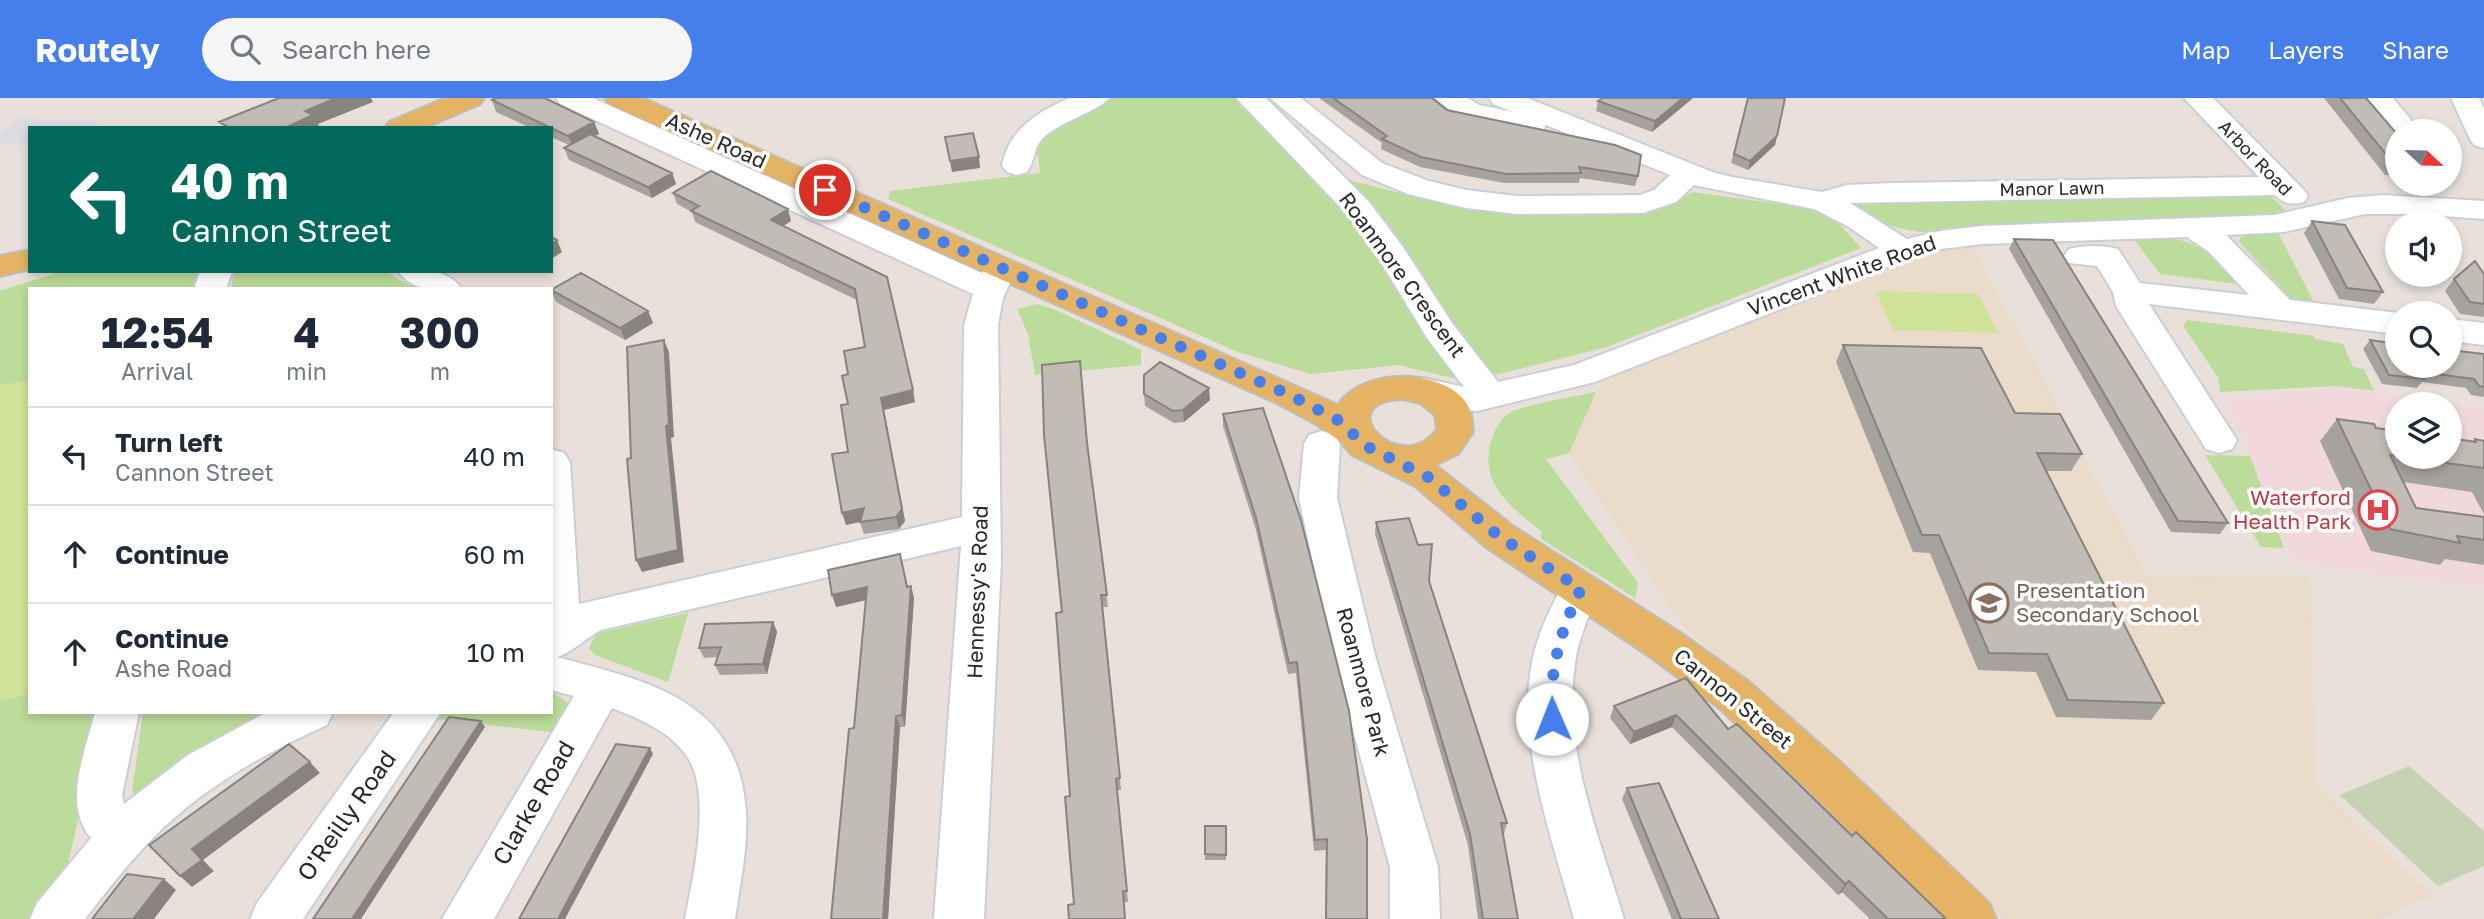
<!DOCTYPE html>
<style>
:root{--surface:#fff;--page:#f6f6f7;--text:#1f2937;--muted:#747a83;--line:#e0e1e3;--accent:#467eeb}
body{margin:0;font-family:"Golos Text",sans-serif;background:var(--page);color:var(--text);height:100vh;display:flex;flex-direction:column;font-size:26px;white-space:nowrap}
*{box-sizing:border-box;margin:0}
p{font-size:23px;color:var(--muted)}
.icon{flex:none;width:38px;height:38px;fill:none;stroke:currentColor;stroke-width:2;stroke-linecap:round;stroke-linejoin:round}
.map{position:relative;flex:1;overflow:hidden}
.sheet{position:absolute;left:28px;top:189px;width:525px;height:427px;display:flex;flex-direction:column;background:var(--surface);border-radius:0px;box-shadow:0 4px 10px #0003}
.sheet>*{flex:none}
.guide{position:absolute;left:28px;top:28px;width:525px;height:147px;border-radius:0px;box-shadow:0 4px 10px #0003;background:#00695c;color:#fff;overflow:hidden}
.needle{width:46px;rotate:112deg}
.tools{position:absolute;left:2385px;top:21px;display:grid;gap:14px}
.tools a{display:grid;place-items:center;width:77px;height:77px;border-radius:50%;background:var(--surface);box-shadow:0 4px 10px #0003;font-size:35px}
.pin{position:absolute;display:grid;place-items:center;width:60px;height:60px;color:#fff;margin:-30px;border:4px solid #fff;border-radius:50%;box-shadow:0 2px 7px #0007}
.me{position:absolute;width:77px;margin:-38px;rotate:359deg;stroke-linejoin:round;filter:drop-shadow(0 0 5px #0008)}
.turn{display:flex;align-items:center;gap:24px;height:147px;padding:0 28px;font-size:32px}
.turn .icon{width:91px;height:91px;stroke-width:2.5}
.turn b{display:block;font-size:49px;line-height:60px}
.eta{display:flex;justify-content:space-evenly;align-items:center;height:119px;text-align:center}
.eta b{font-size:42px;font-weight:700;line-height:49px}
ul{padding:0;list-style:none}
li{display:flex;align-items:center;gap:21px;height:98px;padding:0 28px;border-top:2px solid var(--line)}
li div{flex:1}
li b{display:block;font-size:26px}
li em{font-style:normal}
header{display:flex;align-items:center;gap:42px;box-sizing:border-box;height:98px;padding:0 35px;background:var(--accent);color:#fff}
header strong{font-size:33px}
nav{display:flex;gap:38px;margin-inline-start:auto;font-size:24px}
.search{width:490px;height:63px;background:var(--page);display:flex;align-items:center;gap:18px;box-sizing:border-box;padding:0 24px;border-radius:38px;color:var(--muted);font-size:26px}
.map>svg:first-child{display:block}
.industrial{fill:#dcdbe2}
.education{fill:#eadbcb}
.medical{fill:#f0d8dd;fill-rule:evenodd}
.green{fill:#bbdc9a}
.cemetery{fill:#c6d2b3}
.pitch{fill:#cee397}
.lines{fill:none;stroke-linecap:round;stroke-linejoin:round}
.minor-casing{stroke:#c9ced9;stroke-width:4}
.major-casing{stroke:#bebebe;stroke-width:4}
.minor{fill:#fff;fill-rule:evenodd}
.major{fill:#e4b364;fill-rule:evenodd}
.wall{fill:#a6a29d}
.shaded-wall{fill:#87847f}
.building{fill:#c1bcb6;stroke:#87847f;stroke-width:2}
.route{stroke:#467eeb;stroke-width:12;stroke-dasharray:0 21.6}
.labels{text-anchor:middle;stroke-width:7;stroke-linejoin:round;paint-order:stroke}
.far-street-label{font-size:18px;fill:#282828;stroke:#fff}
.street-label{font-size:21px;fill:#282828;stroke:#fff}
.health-label{font-size:21px;fill:#be3a42;stroke:#fff;text-anchor:end}
.education-label{font-size:21px;fill:#785e54;stroke:#fff;text-anchor:start}
.near-street-label{font-size:24px;fill:#282828;stroke:#fff}
</style>
<header>
<strong>Routely</strong>
<div class="search"><svg class="icon" aria-label="search" viewBox="0 0 24 24"><circle cx="10" cy="10" r="6"/><path d="M15 15l6 6"/></svg>Search here</div>
<nav><a>Map</a><a>Layers</a><a>Share</a></nav>
</header>
<div class="map">
<svg width="2484" height="821" viewBox="0 0 2484 821">
<rect width="100%" height="100%" fill="#e9e0da"/>
<path class="industrial" d="M20 20 100 23 92 30H30V47L0 46V36Z"/>
<path class="education" d="M1972 146 2147 479 2310 478 2316 687 2434 798 2379 821H2003L1685 531 1569 355 1600 284 1929 155Z"/>
<path class="medical" d="M2338 290 2484 309V491L2293 465 2226 300ZM2398 306H2450V359H2398Z"/>
<path class="green" d="M1103 0H1239L1313 73 1404 96 1525 112 1655 111 1693 94 1815 111 1839 126 1861 150 1607 249 1499 276 1452 280 1399 267 1311 276 1238 254 888 101 890 93 1040 75 1038 58 1024 51 1054 24Z
M2259 94 2271 98 2288 115 2275 119 2205 123 1919 134C1896 129 1866 126 1852 103Z
M2278 135 2316 208 2292 202 2239 144 2241 139 2252 136Z
M2167 139C2206 147 2213 158 2239 186L2160 176 2133 140Z
M63 173H205L197 191H30V614H102L65 780 31 821H0V193Z
M234 173H384L417 191H231Z
M1038 206 1058 213 1141 252V267L1035 277 1028 236 1017 211Z
M2187 222 2313 238 2315 241 2343 246 2353 269 2364 271 2374 293 2337 288 2220 294 2218 279 2183 228Z
M1596 294 1569 355 1546 361 1638 485 1635 500 1541 441V433C1510 409 1477 383 1492 340 1495 331 1502 318 1511 314 1532 305 1572 299 1596 294Z
M2205 357 2250 358 2284 450 2261 449Z
M688 515 668 584 595 557 589 550 597 535Z
M551 594 570 606 568 636 426 620 432 614H551Z
M143 614H284L148 696 132 695Z"/>
<path class="cemetery" d="M2409 668 2484 733V768L2438 788 2340 697Z"/>
<path class="pitch" d="M1876 193 1978 196 1998 235 1893 232Z
M30 282V596L0 603V287Z"/>
<g class="lines">
<g class="minor-casing">
<path id="minor" d="M556 0H593L982 175 990 163 1001 160 1012 163 1017 170 1003 200 998 227 1001 464 984 821H934L961 448 601 532C586 540 573 554 557 559 649 584 739 601 746 715 748 750 740 786 735 821H685C693 780 712 697 688 660 672 634 640 621 612 610L494 821H442L574 598 551 592V351L564 355 570 364 579 506 962 419 964 227 973 196 560 6Z
M1070 0H1109C1101 12 1059 24 1043 40 1033 50 1035 63 1027 74L1017 77 1007 74 1002 68C1008 32 1038 13 1070 0Z
M1236 0H1266L1369 104 1403 149 1452 225 1498 284 1574 267 1879 150 1849 129 1814 111 1694 87 1676 104 1643 115 1517 116 1466 110 1408 96 1362 77 1270 0H1301L1382 65 1429 83 1466 92 1517 98 1640 97 1654 92 1670 77 1546 27 1543 32 1533 34 1460 20 1435 0H1468L1479 7 1513 14 1493 6 1489 0H1527L1715 75 1732 79 1822 94 1847 87 1891 85 2259 79 2184 0H2213L2304 92 2308 98 2304 104C2291 107 2284 106 2275 97L1850 105 1907 141 1940 133 1982 128 2274 117 2348 100 2382 97 2484 103V121L2416 116H2365L2284 134 2226 137 2290 202 2398 215V236L2149 206 2237 342 2232 351 2219 355 2206 351 2116 208 2113 194 2097 168 2069 165 2064 158 2069 151C2085 147 2102 147 2118 151L2140 185 2249 197 2209 154 2187 139 1982 146 1941 151 1913 159 1595 284 1477 313 1453 312 1411 300 1405 292 1411 284 1423 280 1464 289 1427 240 1373 151 1347 116Z
M2364 0H2393L2420 33H2398L2396 39Z
M2451 0H2479L2484 11V50L2474 47 2470 41Z
M200 173H232L226 191H194Z
M398 173C421 173 447 169 462 191 439 191 413 195 398 173Z
M2450 221 2484 225V247L2450 243Z
M1322 333 1335 337 1340 346 1337 400 1376 561 1438 769 1440 821H1390V769L1334 561 1299 400 1304 346 1309 337Z
M1581 476 1595 480 1601 491C1590 515 1578 540 1575 566 1562 651 1600 741 1624 821H1574C1553 743 1516 645 1532 564 1538 534 1552 506 1567 480Z
M95 614H139L122 697 124 706 188 657 267 614H333L327 627C263 656 200 691 151 742 127 766 106 794 85 821H30L37 805 91 740C62 706 86 652 95 614Z
M394 614H441L303 821H250L257 805Z"/>
</g>
<g class="major-casing">
<path id="major" d="M446 0H484L480 6 424 30H385L389 24Z
M605 0H642L1338 307C1363 267 1453 270 1470 312 1472 319 1472 327 1473 334L1458 356 1435 367 1514 429 1679 534 1749 584 1839 663 1989 805 1996 821H1937L1807 691 1719 610 1649 558 1486 449 1415 388 1352 357 1341 344 1316 326 1277 305 609 6ZM1403 301 1420 305 1435 317 1437 332C1398 381 1328 303 1403 301Z
M30 152V171L0 178V158Z"/>
</g>
<use href="#minor" class="minor"/>
<use href="#major" class="major"/>
</g>
<path class="wall" d="M1319 0H1432L1447 12 1638 78 1635 88 1580 80 1579 85H1504L1420 69 1381 51 1382 45Z
M1693 0 1652 34 1596 13 1598 3Z
M1748 0 1777 38 1775 47 1748 72 1731 65Z
M2324 0H2366L2398 37V77H2385Z
M492 2 594 24 599 36 594 38 672 75 676 86 652 100 569 62 564 50 569 47 551 39V30H531L496 14Z
M673 95 791 123 783 128 887 179 915 304 884 312 905 423 899 431 864 436 860 424 846 427 848 276 865 249 857 202 695 124 692 114 677 106Z
M2312 123 2383 194 2374 206 2339 201 2304 135Z
M2014 141 2228 425 2220 436 2171 434 2009 151Z
M2484 176V219L2460 216 2445 193 2454 181Z
M551 192 648 213 653 225 625 242 556 204Z
M2370 242 2484 256V299L2471 297 2466 290 2422 284 2417 290 2382 286 2363 251Z
M1843 247 2082 356 2071 373H2046L2164 605 2151 622 2056 619 2036 574 1978 572 1930 455 1913 454 1836 264Z
M1144 296 1210 302 1184 324 1174 325 1145 308Z
M1263 310 1367 821H1325L1326 752 1314 753 1296 575 1288 576 1256 432 1223 328V316Z
M2337 321 2376 330 2473 343 2475 341 2484 343V416L2472 394 2403 384 2416 410 2484 419V467L2445 461 2440 467 2371 453 2320 343Z
M1088 353 1108 509H1103L1121 692H1117L1128 804 1074 806 1062 514Z
M1376 424 1429 483 1507 725 1504 736H1503L1518 821H1478L1468 747 1375 436Z
M900 456 908 489 911 488 914 500 905 629H900L888 821H831L854 630 866 502 836 509Z
M773 524 777 534 767 576 720 577 715 567 718 559 704 560 699 550Z
M1686 580 1728 631 1946 821H1870L1842 794 1838 797 1672 629 1630 646 1610 620 1614 608Z
M1627 690 1719 821H1672L1622 701Z
M1205 728H1226V762H1205Z"/>
<path class="shaded-wall" d="M336 0H371L373 4 318 26 320 30H285L305 13Z
M1683 0H1693L1652 34 1655 23Z
M594 24 599 36 573 49 568 38Z
M1777 38 1775 47 1748 72 1750 63Z
M979 59 980 70 952 74 950 63Z
M672 75 676 86 652 100 648 89Z
M788 111 791 123 775 133 771 122Z
M557 142 562 154 551 161V146Z
M648 213 653 225 625 242 620 230Z
M664 242 669 254 674 339 671 340 684 464 642 474 636 462 666 328Z
M1209 290 1210 302 1184 324 1183 312Z
M913 292 915 304 884 312 905 423 899 431 896 419 881 300Z
M864 410 867 422 846 427 842 415Z
M900 456 910 500 911 488 914 500 905 629 902 617 907 489Z
M867 489 871 501 836 509 832 497Z
M773 524 777 534 767 576 763 566Z
M1676 617 1672 629 1630 646 1634 634Z
M896 618 900 629 888 821H883Z
M481 623 485 629 361 821H352Z
M650 650 653 656 565 821H558Z
M310 664 320 675 203 762 214 773 192 789 180 778 192 751Z
M164 781 176 792 154 821H133Z
M1849 783 1842 794 1838 797 1845 786Z"/>
<path class="building" d="M279 0H336L305 13 313 17 285 30H230L219 24Z
M496 0H545L594 24 568 38 492 2Z
M1333 0H1432L1447 12 1615 47 1641 57 1638 78 1579 69 1581 75 1506 76 1421 59 1382 41 1387 38Z
M1603 0H1683L1655 23 1598 3Z
M1748 0H1785L1777 38 1750 63 1734 56Z
M2340 0H2366L2372 7 2398 37V65H2393Z
M973 35 979 59 950 63 945 39Z
M590 36 672 75 648 89 564 50Z
M711 73 788 111 771 122 887 179 913 292 881 300 902 411 896 419 860 424 864 410 842 415 832 356 848 354 841 307 848 306 842 278 848 276 844 253 865 249 855 191 691 113 699 108 673 95Z
M2312 123 2345 127 2383 194 2347 190Z
M551 139 557 142 551 146Z
M2014 141 2053 142 2228 425 2178 423Z
M2475 163 2484 176V206L2470 204 2454 181Z
M581 175 648 213 620 230 551 192Z
M664 242 669 327 666 328 678 452 636 462 627 361 631 360 627 249Z
M2370 242 2398 246V268H2450V252L2484 256V289L2479 288 2474 281 2421 274 2425 281 2389 277Z
M1843 247 1981 250 2015 315 2060 316 2082 356 2037 355 2164 605 2068 602 2047 556 1989 555 1939 437H1922Z
M1080 263 1087 345 1107 497H1101L1120 680 1116 681 1127 793H1123L1125 821H1069L1068 807 1074 806 1065 699 1070 698 1056 515 1062 514 1044 337 1042 267Z
M1160 264 1209 290 1183 312 1173 313 1144 296V277Z
M1263 310 1301 422 1349 613 1367 741V821H1326L1327 741 1315 742 1297 564 1289 565 1256 420 1223 316Z
M2337 321 2374 326 2376 330 2398 333V358L2390 357 2416 410 2484 419V442L2457 438 2460 445 2390 431Z
M2450 340 2476 344 2475 341 2484 343V370L2401 359H2450Z
M1409 420 1418 447 1432 446 1429 483 1507 725H1501L1518 821H1483L1470 736 1376 424Z
M900 456 907 489 911 488 902 617 896 618 883 821H831L849 631 854 630 867 489 832 497 828 472Z
M773 524 763 566 715 567 721 549 699 550 705 526Z
M1686 580 1728 631 1737 626 1852 738 1856 734 1946 821H1888L1849 783 1845 786 1676 617 1634 634 1614 608Z
M449 619 481 623 352 821H313Z
M289 646 310 664 192 751 202 762 180 778 149 747Z
M616 646 650 650 558 821H519Z
M1659 685 1719 821H1681L1627 690Z
M1205 728H1226V757L1205 756Z
M127 776 164 781 133 821H92Z"/>
<g class="lines">
<path class="route" d="M825 92 1290 297 1338 322 1366 348 1428 379 1500 439 1581 491C1560 533 1549 573 1552 621"/>
</g>
<defs>
<g id="hospital-ring" transform="scale(2.0125)"><circle r="9.5" fill="#fff" stroke="#e0444e" stroke-width="1.5"/><path d="M-5-5h3v3.5h4V-5h3V5h-3V1.5h-4V5h-3Z" fill="#e0444e"/></g>
<g id="school-ring" transform="scale(2.0125)"><circle r="9.5" fill="#fff" stroke="#8d6e63" stroke-width="1.5"/><path d="M0-5L7-2L0 1L-7-2ZM-4 1L0 2.5L4 1V4Q0 6-4 4Z" fill="#8d6e63"/></g>
</defs>
<g fill-rule="evenodd">
<use href="#hospital-ring" x="2378" y="412"/>
<use href="#school-ring" x="1989" y="505"/>
</g>
<g class="labels">
<g class="far-street-label">
<text transform="translate(2255 60) rotate(46)" y="6">Arbor Road</text>
<text transform="translate(2052 91) rotate(-1)" y="6">Manor Lawn</text>
</g>
<g class="street-label">
<text transform="translate(716 43) rotate(24)" y="7">Ashe Road</text>
<text transform="translate(1402 177) rotate(54)" y="7">Roanmore Crescent</text>
<text transform="translate(1842 178) rotate(-20)" y="7">Vincent White Road</text>
<text transform="translate(978 494) rotate(-88)" y="7">Hennessy's Road</text>
<text transform="translate(1363 584) rotate(75)" y="7">Roanmore Park</text>
<text transform="translate(1733 601) rotate(39)" y="7">Cannon Street</text>
</g>
<g class="health-label">
<text x="2351" y="407">Waterford<tspan x="2351" dy="24">Health Park</tspan></text>
</g>
<g class="education-label">
<text x="2016" y="500">Presentation<tspan x="2016" dy="24">Secondary School</tspan></text>
</g>
<g class="near-street-label">
<text transform="translate(534 705) rotate(-60)" y="8">Clarke Road</text>
<text transform="translate(347 718) rotate(-55)" y="8">O'Reilly Road</text>
</g>
</g>
</svg>
<div class="tools">
<a><svg class="needle" viewBox="-14 -14 28 28"><path d="M0-13l5 13h-10z" fill="#e53935"/><path d="M0 13l5-13h-10z" fill="#747a83"/></svg></a>
<a><svg class="icon" aria-label="sound" viewBox="0 0 24 24"><path d="M4 9h4l5-4v14l-5-4H4zM17 9q2 3 0 6"/></svg></a>
<a><svg class="icon" aria-label="search" viewBox="0 0 24 24"><circle cx="10" cy="10" r="6"/><path d="M15 15l6 6"/></svg></a>
<a><svg class="icon" aria-label="layers" viewBox="0 0 24 24"><path d="M12 4l9 5-9 5-9-5zM3 14l9 5 9-5"/></svg></a>
</div>
<div class="pin" style="left:825px;top:92px;background:#d93025"><svg class="icon" aria-label="arrive" viewBox="0 0 24 24"><path d="M6 21V4h12l-3 4 3 4H6"/></svg></div>
<svg class="me" style="left:1552px;top:621px" viewBox="-20 -20 40 40"><circle r="19" fill="#fff"/><path d="M0-13L10 11 0 6-10 11z" fill="#467eeb"/></svg>
<div class="guide">
<div class="turn"><svg class="icon" aria-label="left" viewBox="0 0 24 24"><path d="M17 20v-9H6M10 6l-5 5 5 5"/></svg><div><b>40 m</b>Cannon Street</div></div>
</div>
<section class="sheet">
<div class="eta">
<div><b>12:54</b><p>Arrival</p></div>
<div><b>4</b><p>min</p></div>
<div><b>300</b><p>m</p></div>
</div>
<ul>
<li><svg class="icon" aria-label="left" viewBox="0 0 24 24"><path d="M17 20v-9H6M10 6l-5 5 5 5"/></svg><div><b>Turn left</b><p>Cannon Street</p></div><em>40 m</em></li>
<li><svg class="icon" aria-label="ahead" viewBox="0 0 24 24"><path d="M12 20V5M6 11l6-6 6 6"/></svg><div><b>Continue</b></div><em>60 m</em></li>
<li><svg class="icon" aria-label="ahead" viewBox="0 0 24 24"><path d="M12 20V5M6 11l6-6 6 6"/></svg><div><b>Continue</b><p>Ashe Road</p></div><em>10 m</em></li>
</ul>
</section>
</div>
